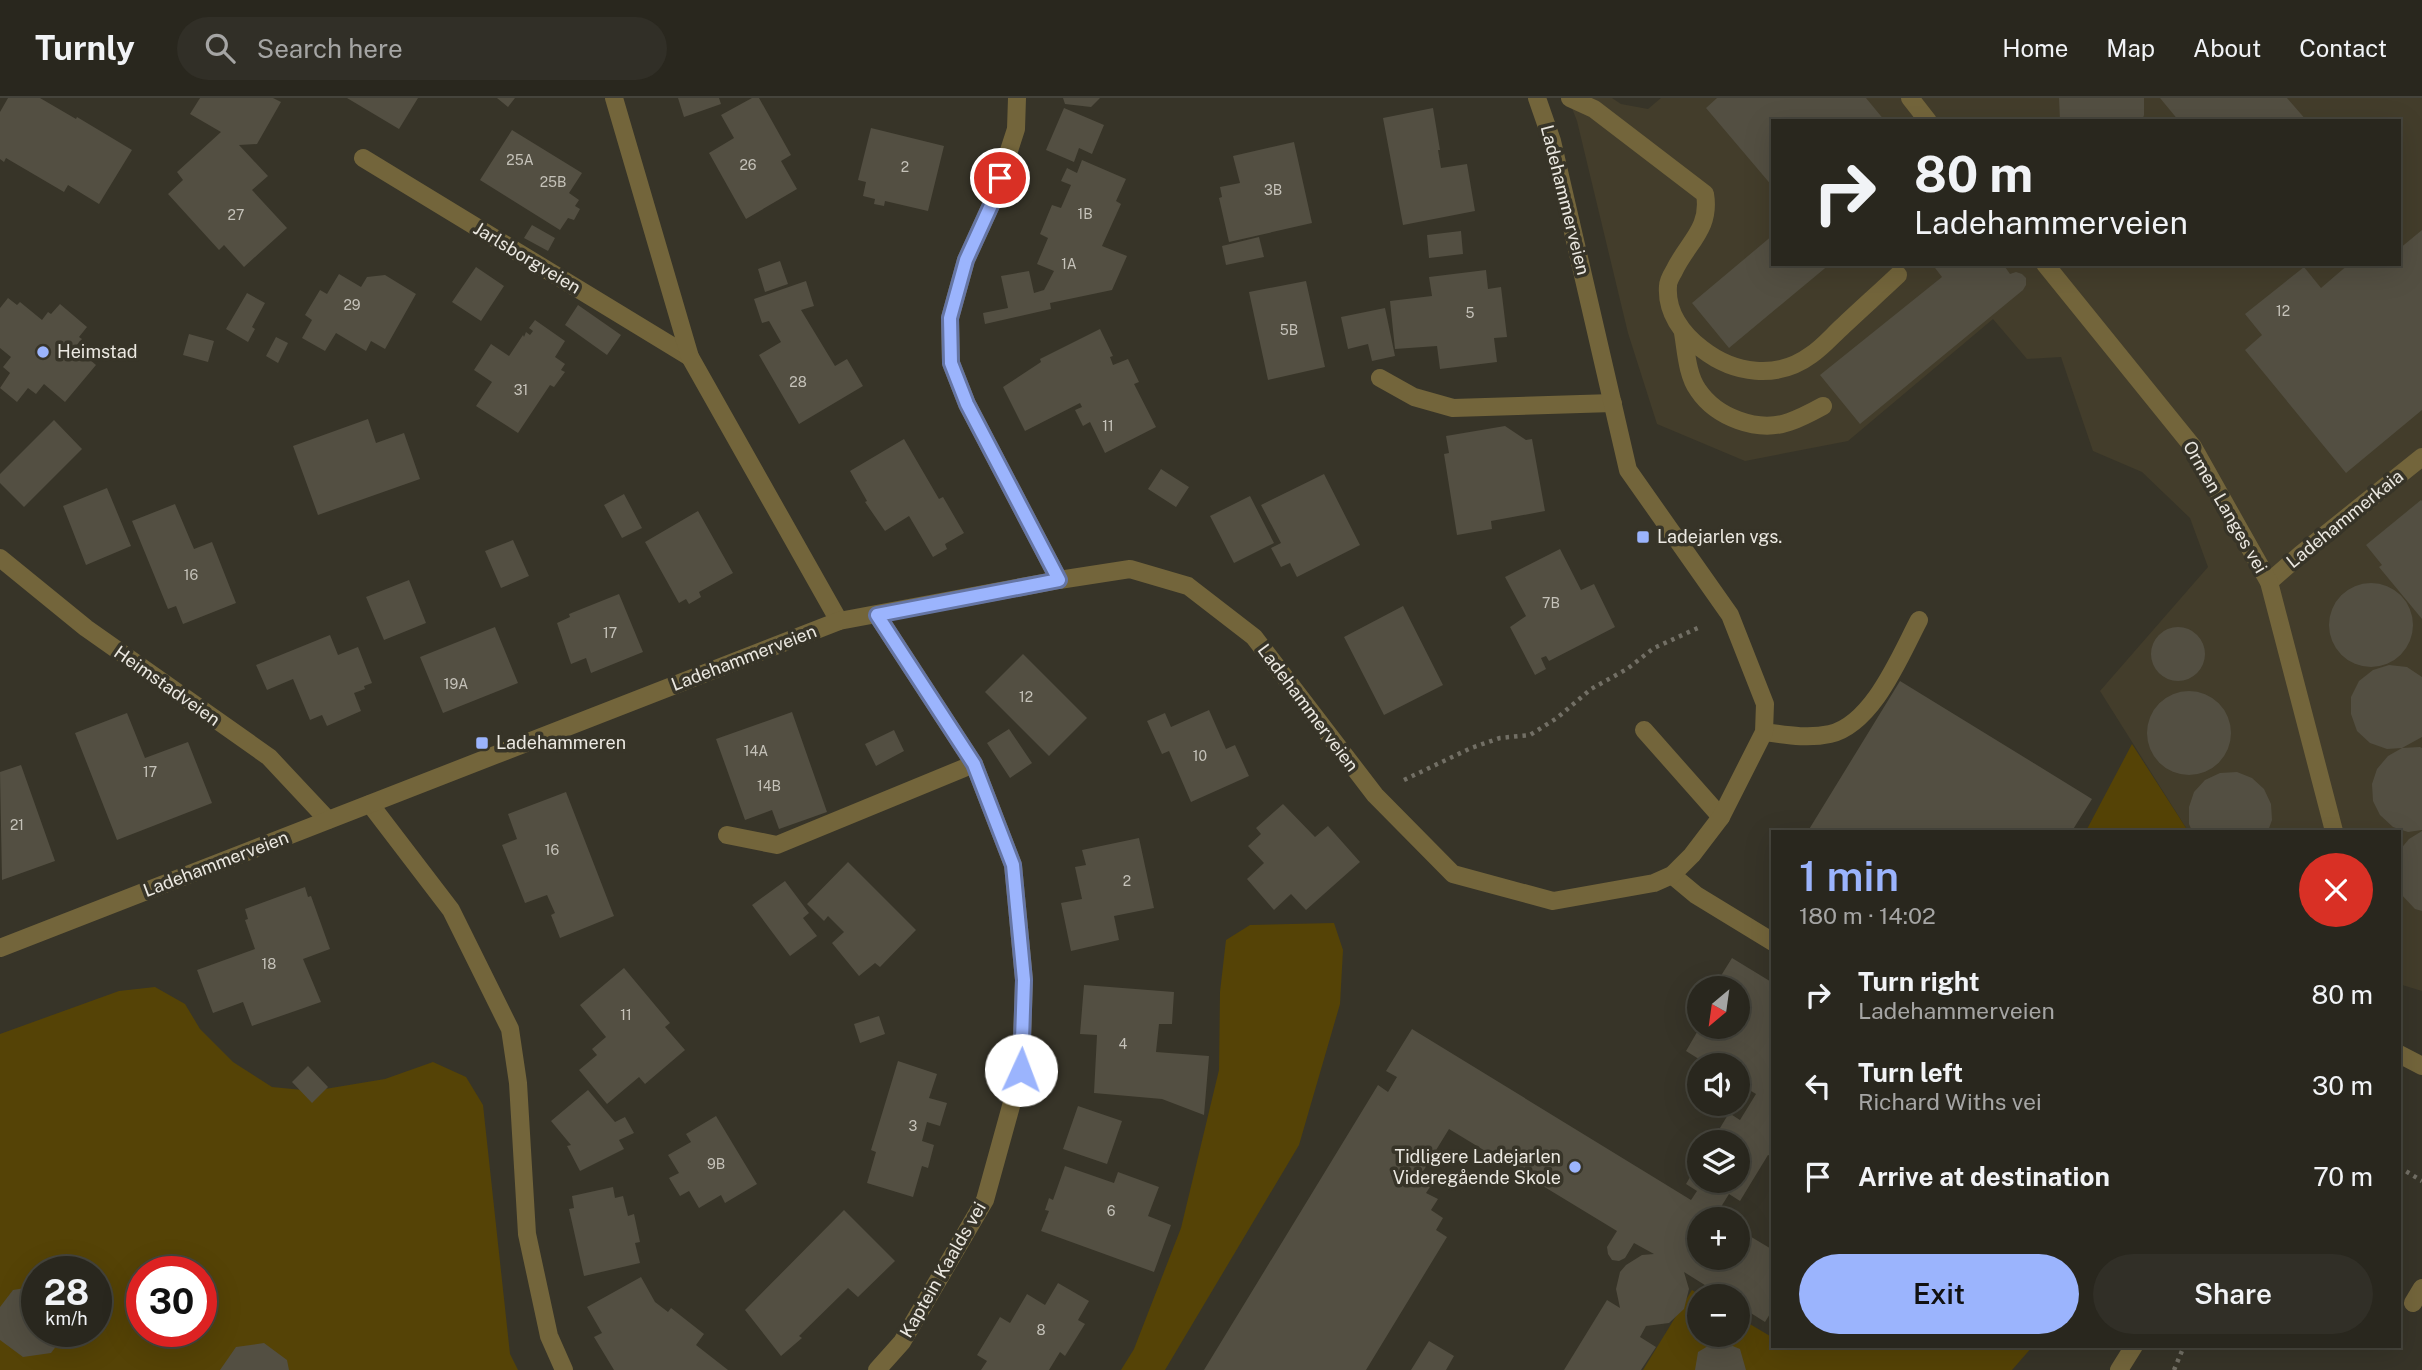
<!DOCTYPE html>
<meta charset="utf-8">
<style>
:root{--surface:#29271e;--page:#312f27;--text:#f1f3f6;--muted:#a5a5a4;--line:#45443c;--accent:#9bb4fd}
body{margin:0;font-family:"Public Sans",sans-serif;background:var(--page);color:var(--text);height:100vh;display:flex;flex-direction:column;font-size:26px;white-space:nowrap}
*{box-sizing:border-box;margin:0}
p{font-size:23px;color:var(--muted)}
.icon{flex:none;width:38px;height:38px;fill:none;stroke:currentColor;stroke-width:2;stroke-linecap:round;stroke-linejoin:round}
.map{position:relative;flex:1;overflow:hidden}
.sheet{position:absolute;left:1771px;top:732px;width:630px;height:518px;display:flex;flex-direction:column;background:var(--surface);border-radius:0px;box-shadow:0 7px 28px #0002,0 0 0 2px var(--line)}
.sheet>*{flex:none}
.banner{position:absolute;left:1771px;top:21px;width:630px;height:147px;border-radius:0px;box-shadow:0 7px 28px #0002,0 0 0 2px var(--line);background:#29271e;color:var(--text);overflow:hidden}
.needle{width:46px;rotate:209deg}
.fabs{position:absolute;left:1687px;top:878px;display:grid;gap:14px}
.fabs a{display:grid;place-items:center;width:63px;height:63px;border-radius:50%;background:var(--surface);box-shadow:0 7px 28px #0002,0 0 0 2px var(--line);font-size:35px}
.speed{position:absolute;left:21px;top:1158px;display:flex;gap:14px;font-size:35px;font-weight:700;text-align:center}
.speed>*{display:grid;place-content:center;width:91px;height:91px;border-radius:50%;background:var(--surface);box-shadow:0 7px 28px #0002,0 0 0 2px var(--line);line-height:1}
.speed small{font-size:18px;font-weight:400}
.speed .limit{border:10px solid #d22;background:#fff;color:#111}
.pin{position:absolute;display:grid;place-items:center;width:60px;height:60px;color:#fff;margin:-30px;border:4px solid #fff;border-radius:50%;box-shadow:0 2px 7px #0007}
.me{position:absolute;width:77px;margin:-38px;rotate:2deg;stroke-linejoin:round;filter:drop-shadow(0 0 5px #0008)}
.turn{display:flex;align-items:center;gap:24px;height:147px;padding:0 28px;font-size:32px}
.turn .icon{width:91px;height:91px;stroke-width:2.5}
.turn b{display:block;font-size:49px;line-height:60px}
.round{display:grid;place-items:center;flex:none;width:74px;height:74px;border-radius:37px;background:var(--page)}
.head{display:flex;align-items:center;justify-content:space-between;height:119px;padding:0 28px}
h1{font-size:42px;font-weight:600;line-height:52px;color:var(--accent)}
.button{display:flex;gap:14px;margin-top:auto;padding:14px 28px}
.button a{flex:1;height:80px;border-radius:42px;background:var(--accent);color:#111;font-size:28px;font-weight:600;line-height:80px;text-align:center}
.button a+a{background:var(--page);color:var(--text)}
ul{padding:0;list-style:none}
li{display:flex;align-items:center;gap:21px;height:91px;padding:0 28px}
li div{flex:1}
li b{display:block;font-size:26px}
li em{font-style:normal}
header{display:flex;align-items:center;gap:42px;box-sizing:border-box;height:98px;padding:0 35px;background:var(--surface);border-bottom:2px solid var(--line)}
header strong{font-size:33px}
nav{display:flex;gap:38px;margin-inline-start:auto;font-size:24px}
.search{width:490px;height:63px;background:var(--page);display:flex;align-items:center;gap:18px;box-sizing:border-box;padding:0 24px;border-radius:38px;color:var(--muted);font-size:26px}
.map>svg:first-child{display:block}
.built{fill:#433d2b;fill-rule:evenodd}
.green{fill:#554306;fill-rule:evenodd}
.building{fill:#534f42}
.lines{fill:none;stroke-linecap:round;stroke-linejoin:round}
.path{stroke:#726f65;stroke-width:4.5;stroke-dasharray:3.5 5;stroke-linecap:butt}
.service{stroke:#73653b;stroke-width:18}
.minor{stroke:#73653b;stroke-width:18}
.tertiary{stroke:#73653b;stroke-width:18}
.route-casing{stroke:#6575a4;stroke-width:18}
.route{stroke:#9bb4fd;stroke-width:12}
.poi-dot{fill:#9bb4fd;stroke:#373428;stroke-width:2.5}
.labels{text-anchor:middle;stroke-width:7;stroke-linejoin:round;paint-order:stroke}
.number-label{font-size:14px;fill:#c5c2b9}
.street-label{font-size:18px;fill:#ebe8e1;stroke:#373428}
.poi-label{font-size:18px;fill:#ebe8e1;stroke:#373428;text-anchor:start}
</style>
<header>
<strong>Turnly</strong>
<div class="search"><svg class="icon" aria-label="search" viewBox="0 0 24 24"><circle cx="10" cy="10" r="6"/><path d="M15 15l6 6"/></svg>Search here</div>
<nav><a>Home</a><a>Map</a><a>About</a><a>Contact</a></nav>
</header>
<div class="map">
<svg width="2422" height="1272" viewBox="0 0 2422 1272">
<rect width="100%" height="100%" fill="#373428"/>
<path class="built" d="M1568 0H1612L1621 6 1648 11 1661 0H2422V893L2399 886V733H2188L2100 593 2208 469 2190 420 2142 374 2093 353 2061 259 2027 261 1993 221 1848 343 1745 363 1657 326 1628 235 1577 23ZM1773 23H2399V166H1773Z"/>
<path class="green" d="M2132 646 2188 733H2086Z
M1334 825 1343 852 1340 906 1299 1047 1165 1272H1121L1134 1251 1181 1130 1219 972 1220 894 1226 842 1250 827Z
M155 889 185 906 200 931 233 964 272 989 313 993 385 981 433 964 466 979 483 1007 510 1256 518 1272H0V936L119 893ZM37 1174H96V1234H37ZM142 1174H201V1234H142Z
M1692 1192 1703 1199H1699V1237H1738V1219L1770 1238 1773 1237V1248H2033L2012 1272H1643Z"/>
<path class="building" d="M8 0H40L76 21 77 19 132 52 99 106 68 87 64 94 6 60 4 64 0 61V14Z
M200 0H273L281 4 257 46 239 47 268 78 252 92 287 130 244 169 224 147 219 152 168 96 183 82 177 74 221 34 190 16Z
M347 0H418L399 31Z
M497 0H515L508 9Z
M678 0H719L721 6 684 19Z
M752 0H759L791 57 781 63 797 91 746 121 709 55 734 40 721 17Z
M1063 0H1100L1091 9 1065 6Z
M1717 0H1866L1885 23H1773V89L1706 10Z
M2059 0H2144V17L2142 23H2060Z
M2160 0H2287L2307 23H2179Z
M1064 10 1104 27 1092 56 1079 50 1074 64 1046 52Z
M1433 10 1440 52H1438L1441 70 1467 66 1475 113 1403 127 1383 20Z
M871 30 944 48 928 113 885 103 884 108 874 106 875 101 863 98 866 84 858 82Z
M512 32 582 75 569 95 579 102 575 108 580 111 574 122 568 120 560 132 480 82Z
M1294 44 1312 125 1229 144 1219 100 1222 99 1220 89 1240 85 1233 58Z
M1082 62 1126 81 1116 103 1121 106 1102 148 1127 158 1112 192 1050 205 1051 211 985 226 983 215 1008 210 1001 178 1029 173 1034 195 1044 192 1054 173 1037 166 1048 140 1040 136 1052 107 1061 110 1071 87 1061 83 1067 70 1077 75Z
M532 127 555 140 548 153 524 140Z
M2422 132V312L2346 375 2245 252 2262 237 2245 216 2304 169 2321 190 2349 166H2399V151Z
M1461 133 1463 156 1429 160 1427 137Z
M1773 137V166H1830L1729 250 1692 205Z
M1259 139 1264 159 1226 167 1222 148Z
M780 163 788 186 765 194 758 171Z
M1932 166H2003L2010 176 2016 174 2022 176 2026 180V187L2023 192 1860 326 1820 277 1942 179Z
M476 169 504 188 481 223 452 204Z
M1486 172 1488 191 1501 189 1507 239 1494 240 1497 264 1440 271 1437 248 1395 251 1390 203 1432 198 1429 179Z
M339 176 361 189 367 179 385 177 416 196 385 251 371 243 366 253 336 235 325 253 302 240 312 222 305 217 320 192 327 196Z
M806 183 814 208 801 212 835 268 847 261 863 288 799 326 759 257 781 244 769 223 762 225 754 201Z
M1306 183 1325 269 1268 282 1249 194Z
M247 195 265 205 252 229 255 231 248 244 226 231Z
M8 200 17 207 20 204 42 222 48 214 51 216 60 206 87 229 79 239 82 241 75 249 96 267 65 304 44 286 36 296 28 290 17 304 0 290 10 275 3 269 11 259 0 250V210Z
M578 207 621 237 607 257 565 227Z
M1385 210 1395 258 1372 263 1368 246 1348 251 1341 219Z
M535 222 565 243 555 259 565 266 561 272 565 274 554 289 550 287 518 335 476 308 492 284 474 272 491 246 509 258 523 237 524 239 526 234 530 237 533 233 529 230Z
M1100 231 1113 258 1110 259 1113 267 1128 261 1139 284 1134 286 1156 329 1105 355 1090 324 1083 328 1075 312 1082 309 1080 305 1025 333 1003 289 1041 264 1040 261Z
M189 236 214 243 208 264 183 257Z
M276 239 288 245 278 265 266 258Z
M368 321 376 345 404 335 420 381 318 417 293 348Z
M54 322 82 351 24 409 0 385V376Z
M1505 328 1526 342 1532 341 1545 413 1491 423 1492 431 1457 437 1444 356 1449 355 1446 338Z
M904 341 939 401 943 399 964 435 945 446 947 451 933 459 909 418 885 433 865 404 867 403 850 373Z
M1161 371 1189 389 1176 409 1148 391Z
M1324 376 1360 447 1297 479 1290 465 1281 469 1271 450 1281 445 1261 407Z
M107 390 131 448 86 467 63 408Z
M624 396 642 430 622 440 604 407Z
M1250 398 1274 445 1234 465 1210 418Z
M2421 402 2422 403V521L2379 469 2382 467 2366 447Z
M175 406 194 451 212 444 236 505 183 526 176 508 168 511 132 423Z
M698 413 733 475 699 494 701 499 689 506 686 501 679 505 645 444Z
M513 442 529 478 501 490 485 453Z
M1560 451 1581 492 1594 486 1615 529 1549 563 1546 558 1541 560 1546 571 1535 577 1510 529 1526 518 1505 479Z
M409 482 426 525 384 542 366 499Z
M2329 527a42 42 0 1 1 84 0a42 42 0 1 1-84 0Z
M619 496 643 554 591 575 586 560 571 566 557 525 570 519 569 516Z
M1403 508 1443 587 1384 617 1344 539Z
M2151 556a27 27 0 1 1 54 0a27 27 0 1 1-54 0Z
M495 529 518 585 443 615 420 559Z
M330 537 338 557 358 549 372 585 364 588 365 591 354 595 361 613 327 628 322 617 310 622 293 581 267 592 256 567Z
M1023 556 1087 620 1049 658 985 594Z
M2389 567 2407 569 2422 579V639L2402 650 2387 651 2370 645 2357 633 2351 616V599L2359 583 2373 572Z
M1900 583 2092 701 2072 733H1808Z
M2147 635a42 42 0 1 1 84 0a42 42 0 1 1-84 0Z
M1209 612 1226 651 1235 647 1249 678 1191 704 1169 653 1162 656 1147 623 1165 615 1171 629Z
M792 614 827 714 779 731 772 712 745 722 716 641Z
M127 615 145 660 188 644 212 705 117 742 75 635Z
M1009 631 1032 665 1010 680 987 645Z
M894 632 904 653 876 668 865 646Z
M2420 649 2422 650V732L2408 734 2393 729 2380 717 2373 703 2372 686 2377 671 2388 658 2402 650Z
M21 667 55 763 2 782 0 674Z
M2237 674 2252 680 2264 691 2271 706 2272 722 2268 733H2192L2189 726V709L2194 694 2205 682 2220 675Z
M566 694 614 818 560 840 551 817 555 815 547 797 525 805 502 747 517 741 508 716Z
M1283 706 1315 739 1328 728 1360 764 1306 812 1291 796 1274 812 1247 781 1264 765 1248 748 1261 736 1256 730Z
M2422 733V813L2415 811 2399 794V753L2409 741Z
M1139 740 1154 810 1114 818 1119 842 1071 853 1061 805 1082 801 1075 769 1086 767 1082 752Z
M848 764 916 832 880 869 875 865 859 878 832 845 844 834 828 818 824 823 807 806Z
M785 783 809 815 803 820 817 838 790 858 752 807Z
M305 789 308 799 311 798 330 851 303 861 321 904 252 928 243 904 213 915 197 872 255 851 245 822 248 821 245 811Z
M1732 860 1773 885V1059L1768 1057 1740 1103 1729 1096 1716 1117 1723 1122H1699V1160H1738V1131L1773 1152V1211L1765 1224 1738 1207V1199H1724L1684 1174 1689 1191 1684 1211 1669 1225 1646 1228 1640 1239 1656 1249 1641 1272H1564L1607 1202 1620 1210 1616 1191 1620 1174 1626 1167 1642 1157 1654 1156 1634 1145 1625 1160 1619 1163 1612 1162 1608 1156 1607 1149 1617 1133 1449 1031 1422 1075 1434 1083 1426 1095 1438 1101 1431 1112 1443 1120 1436 1132 1447 1139 1366 1272H1204L1378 987 1388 994 1397 979 1386 973 1412 931 1691 1102 1697 1093 1686 1086 1699 1064V1083H1738V1045H1711L1729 1015 1740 1022 1756 996 1738 985V968H1710L1686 953 1700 929H1738V891L1714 889Z
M624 870 670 925 665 929 685 952 645 986 639 979 607 1006 579 972 597 957 592 951 606 939 580 907Z
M1084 887 1174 894 1172 926H1159L1156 954 1209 958 1204 1017 1162 1001 1094 995 1097 937 1080 936Z
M879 918 885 936 860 945 854 926Z
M898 963 937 976 929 1000 947 1005 940 1028 927 1024 922 1043 934 1047 928 1070 922 1068 913 1099 867 1085 876 1054 871 1052Z
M308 968 328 989 312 1005 292 984Z
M588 992 615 1024 625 1019 634 1035 619 1042 624 1051 580 1073 567 1048 571 1047 551 1023Z
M1078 1008 1122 1023 1107 1066 1063 1051Z
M716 1018 757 1086 725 1105 721 1097 699 1110 689 1093 680 1098 669 1080 679 1075 668 1057 691 1044 686 1036Z
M1065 1068 1114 1085 1118 1074 1159 1089 1148 1118 1171 1127 1154 1174 1041 1133 1049 1113 1045 1112 1049 1100 1053 1102Z
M613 1089 615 1100 623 1098 628 1118 634 1116 640 1144 635 1145 640 1165 584 1178 569 1111 574 1110 572 1098Z
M844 1112 895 1163 858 1199 848 1190 799 1238 802 1240 781 1258 745 1212Z
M641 1179 655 1204 668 1214 671 1210 704 1236 696 1247 728 1272H614L594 1239 602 1235 587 1209Z
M1058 1185 1089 1203 1078 1222 1085 1226 1065 1258 1060 1254 1049 1272H981L987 1263 977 1257 1000 1219 1010 1225 1027 1196 1045 1207Z
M37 1188V1234H67L51 1255 23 1259 0 1242V1209L13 1192Z
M1718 1242 1740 1251 1746 1272H1695L1698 1254Z
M1429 1243 1454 1258 1446 1272H1411Z
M264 1245 287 1262 289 1272H220L236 1249Z"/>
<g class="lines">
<path class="path" d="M1404 682 1471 650 1500 640 1530 637 1557 620 1591 591 1627 571 1654 550 1700 529
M2399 1069 2422 1083
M2174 1272 2184 1248"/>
<path class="service" d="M1570 0 1594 11 1705 96C1711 131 1687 145 1674 173 1671 178 1668 183 1668 188 1666 214 1682 236 1702 251 1734 276 1777 282 1811 257 1823 249 1833 237 1843 228 1861 211 1880 194 1898 177
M363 60 690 259
M1683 235C1686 252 1687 277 1698 292 1716 319 1757 335 1789 324 1801 320 1812 314 1823 308
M1380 280 1414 299 1453 310 1613 305
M2269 484 2301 456 2422 359
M1644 632 1721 719
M1764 634C1786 637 1808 641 1830 636 1873 626 1900 558 1919 522
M727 737 777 747 974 666
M1672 777 1696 797 1773 844
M2399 956 2422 968
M2413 1205 2422 1190"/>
<path class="minor" d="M614 0 690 259 839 523
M1017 0 1016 31 992 105 966 162 950 220 951 265 967 306 1059 482
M1910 0 1928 23
M2045 166 2193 349 2269 484 2334 733
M0 460 86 530 269 659 328 722
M877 517 974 666 1013 767 1024 882 1021 972 985 1102 902 1244 877 1272
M370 706 451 812 510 931 518 985 527 1136 549 1238 564 1272
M2119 1272 2134 1248"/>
<path class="tertiary" d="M0 850 839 523 1059 482 1130 471 1188 488 1254 539 1375 697 1453 776 1553 803 1654 785 1672 777 1692 757 1721 719 1764 634 1765 606 1730 517 1628 372 1552 43 1537 0"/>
</g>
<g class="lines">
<g class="route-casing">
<path id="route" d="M1000 80 992 105 966 162 950 220 951 265 967 306 1059 482 877 517 974 666 1013 767 1024 882 1021 972"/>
</g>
<use href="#route" class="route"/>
</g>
<g class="poi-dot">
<circle cx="43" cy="254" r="7"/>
<rect x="1636" y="432" width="14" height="14" rx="3.5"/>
<rect x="475" y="638" width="14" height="14" rx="3.5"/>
<circle cx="1575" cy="1069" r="7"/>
</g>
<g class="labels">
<g class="number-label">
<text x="520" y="67">25A</text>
<text x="748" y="72">26</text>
<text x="905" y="74">2</text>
<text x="553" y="89">25B</text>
<text x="1273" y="97">3B</text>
<text x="1085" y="121">1B</text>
<text x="236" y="122">27</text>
<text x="1069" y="171">1A</text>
<text x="352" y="212">29</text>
<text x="2283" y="218">12</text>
<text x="1470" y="220">5</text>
<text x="1289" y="237">5B</text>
<text x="798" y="289">28</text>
<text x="521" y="297">31</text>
<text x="1108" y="333">11</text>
<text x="191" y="482">16</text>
<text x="1551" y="510">7B</text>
<text x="610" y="540">17</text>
<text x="456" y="591">19A</text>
<text x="1026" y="604">12</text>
<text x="756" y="658">14A</text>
<text x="1200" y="663">10</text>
<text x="150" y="679">17</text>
<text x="769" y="693">14B</text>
<text x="17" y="732">21</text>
<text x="552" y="757">16</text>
<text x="1127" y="788">2</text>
<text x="269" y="871">18</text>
<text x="626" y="922">11</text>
<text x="1123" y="951">4</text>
<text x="913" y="1033">3</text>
<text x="716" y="1071">9B</text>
<text x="1111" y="1118">6</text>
<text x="1041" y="1237">8</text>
</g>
<g class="street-label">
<text transform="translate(1565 102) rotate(76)" y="6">Ladehammerveien</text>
<text transform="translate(527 160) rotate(31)" y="6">Jarlsborgveien</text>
<text transform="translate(2225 409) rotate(60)" y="6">Ormen Langes vei</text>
<text transform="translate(2345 421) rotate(-39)" y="6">Ladehammerkaia</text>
<text transform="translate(744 560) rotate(-21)" y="6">Ladehammerveien</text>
<text transform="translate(167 588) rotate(35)" y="6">Heimstadveien</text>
<text transform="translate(1308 610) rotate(53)" y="6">Ladehammerveien</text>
<text transform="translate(216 766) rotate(-21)" y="6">Ladehammerveien</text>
<text transform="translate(943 1172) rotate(-60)" y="6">Kaptein Kaalds vei</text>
</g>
<g class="poi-label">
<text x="57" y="260">Heimstad</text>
<text x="1657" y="445">Ladejarlen vgs.</text>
<text x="496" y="651">Ladehammeren</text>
<text x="1561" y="1065" text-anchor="end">Tidligere Ladejarlen<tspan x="1561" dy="21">Videregående Skole</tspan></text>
</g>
</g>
</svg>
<div class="fabs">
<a><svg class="needle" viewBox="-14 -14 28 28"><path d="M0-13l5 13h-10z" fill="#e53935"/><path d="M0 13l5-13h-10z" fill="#a5a5a4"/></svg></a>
<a><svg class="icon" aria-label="sound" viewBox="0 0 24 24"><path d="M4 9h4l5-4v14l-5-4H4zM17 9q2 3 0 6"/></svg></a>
<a><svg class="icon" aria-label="layers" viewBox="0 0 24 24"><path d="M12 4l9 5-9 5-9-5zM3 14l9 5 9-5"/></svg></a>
<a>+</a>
<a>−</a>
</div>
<div class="speed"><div>28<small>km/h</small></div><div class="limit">30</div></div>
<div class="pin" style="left:1000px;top:80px;background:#d93025"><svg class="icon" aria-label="arrive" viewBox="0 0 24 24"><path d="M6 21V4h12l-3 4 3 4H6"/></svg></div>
<svg class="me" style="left:1021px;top:972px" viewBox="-20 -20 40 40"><circle r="19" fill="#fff"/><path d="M0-13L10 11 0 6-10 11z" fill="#9bb4fd"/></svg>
<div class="banner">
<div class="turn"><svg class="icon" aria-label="right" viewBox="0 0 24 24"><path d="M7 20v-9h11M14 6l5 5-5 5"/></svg><div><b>80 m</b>Ladehammerveien</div></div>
</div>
<section class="sheet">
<div class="head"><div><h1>1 min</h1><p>180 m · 14:02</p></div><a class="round" style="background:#d93025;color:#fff"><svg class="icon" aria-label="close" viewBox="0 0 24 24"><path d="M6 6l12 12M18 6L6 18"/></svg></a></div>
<ul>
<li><svg class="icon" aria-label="right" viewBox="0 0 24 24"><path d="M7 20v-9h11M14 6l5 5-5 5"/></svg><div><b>Turn right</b><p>Ladehammerveien</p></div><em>80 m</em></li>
<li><svg class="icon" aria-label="left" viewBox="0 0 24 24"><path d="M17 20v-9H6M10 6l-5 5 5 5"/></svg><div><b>Turn left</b><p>Richard Withs vei</p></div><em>30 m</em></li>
<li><svg class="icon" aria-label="arrive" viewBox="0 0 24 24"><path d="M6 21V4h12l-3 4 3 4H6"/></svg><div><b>Arrive at destination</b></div><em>70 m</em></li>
</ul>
<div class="button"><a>Exit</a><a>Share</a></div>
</section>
</div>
